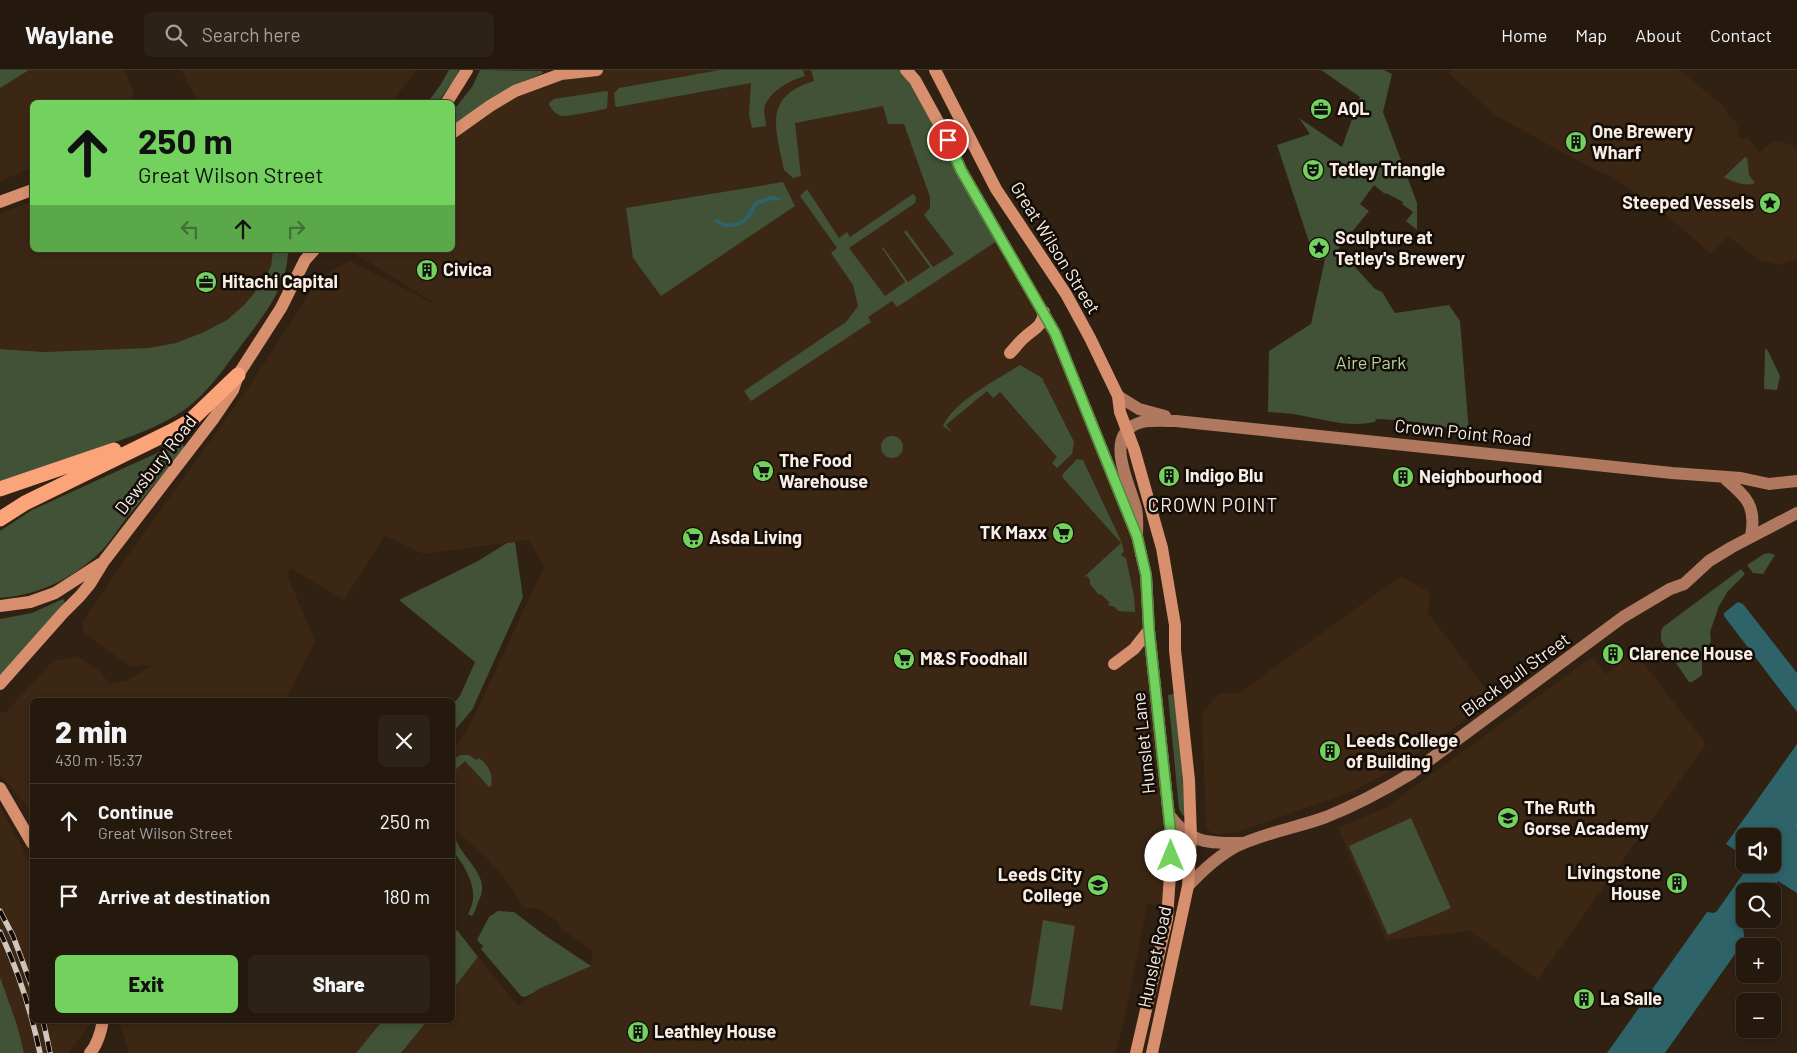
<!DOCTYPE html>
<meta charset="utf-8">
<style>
:root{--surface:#25190e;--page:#2d2217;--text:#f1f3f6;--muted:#a3a09e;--line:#42382e;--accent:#72d25d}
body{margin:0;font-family:Barlow,sans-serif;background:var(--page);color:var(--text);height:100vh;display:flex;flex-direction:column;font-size:19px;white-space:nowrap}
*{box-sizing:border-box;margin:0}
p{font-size:16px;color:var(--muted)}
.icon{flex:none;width:28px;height:28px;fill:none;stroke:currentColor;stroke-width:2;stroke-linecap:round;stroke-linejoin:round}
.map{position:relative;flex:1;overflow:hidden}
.details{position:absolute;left:30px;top:628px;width:425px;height:325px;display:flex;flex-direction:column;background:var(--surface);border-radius:8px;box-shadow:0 2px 8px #0003,0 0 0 1px var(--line)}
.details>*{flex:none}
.top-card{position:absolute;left:30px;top:30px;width:425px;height:152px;border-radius:8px;box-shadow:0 2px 8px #0003,0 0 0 1px var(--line);background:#72d25d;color:#111;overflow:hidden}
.fabs{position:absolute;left:1736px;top:758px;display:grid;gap:10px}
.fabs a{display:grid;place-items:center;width:45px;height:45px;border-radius:8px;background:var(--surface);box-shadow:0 2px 8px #0003,0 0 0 1px var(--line);font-size:25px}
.pin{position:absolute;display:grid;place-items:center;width:42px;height:42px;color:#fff;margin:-21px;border:2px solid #fff;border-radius:50%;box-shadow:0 1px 5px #0007}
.me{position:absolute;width:55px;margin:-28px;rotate:0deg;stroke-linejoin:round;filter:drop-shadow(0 0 4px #0008)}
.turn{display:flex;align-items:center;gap:18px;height:105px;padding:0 25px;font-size:22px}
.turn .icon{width:65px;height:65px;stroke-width:2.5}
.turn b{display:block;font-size:35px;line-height:42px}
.lanes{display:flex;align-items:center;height:48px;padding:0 25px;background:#0003;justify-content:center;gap:25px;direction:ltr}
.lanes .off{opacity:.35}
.round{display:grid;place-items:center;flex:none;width:52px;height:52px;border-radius:8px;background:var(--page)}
.headline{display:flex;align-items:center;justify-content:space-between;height:85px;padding:0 25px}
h1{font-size:30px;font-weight:800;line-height:38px}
.cta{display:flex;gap:10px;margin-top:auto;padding:10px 25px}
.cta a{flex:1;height:58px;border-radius:8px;background:var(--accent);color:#111;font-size:20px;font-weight:800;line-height:58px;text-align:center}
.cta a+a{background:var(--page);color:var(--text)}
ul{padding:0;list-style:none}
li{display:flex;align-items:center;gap:15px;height:75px;padding:0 25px;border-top:1px solid var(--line)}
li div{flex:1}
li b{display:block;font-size:19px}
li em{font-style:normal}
header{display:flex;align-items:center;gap:30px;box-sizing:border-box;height:70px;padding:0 25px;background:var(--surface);border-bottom:1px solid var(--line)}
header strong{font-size:24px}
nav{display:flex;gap:28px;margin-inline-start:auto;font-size:18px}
.search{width:350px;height:45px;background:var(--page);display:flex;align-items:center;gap:12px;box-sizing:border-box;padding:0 18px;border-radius:8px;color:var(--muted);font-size:19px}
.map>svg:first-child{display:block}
.built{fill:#3c2714}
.green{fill:#415237}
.water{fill:#2d6369}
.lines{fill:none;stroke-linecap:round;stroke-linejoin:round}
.stream{stroke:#2d6369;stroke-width:4}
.ferry{stroke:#7ed8e3;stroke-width:1;stroke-dasharray:6 5;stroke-linecap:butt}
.secondary{stroke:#b0785e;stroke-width:12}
.primary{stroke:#d78f6d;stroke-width:12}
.motorway{stroke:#fba47a;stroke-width:15}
.rail-casing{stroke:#d1c5bc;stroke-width:5.5}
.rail{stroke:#130c07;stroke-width:4;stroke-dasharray:11;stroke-linecap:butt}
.route-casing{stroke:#4a883c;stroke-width:12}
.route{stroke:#72d25d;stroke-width:9}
.labels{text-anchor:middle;stroke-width:5;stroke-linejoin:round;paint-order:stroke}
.poi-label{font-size:18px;font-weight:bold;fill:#f9eee6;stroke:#130c07;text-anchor:start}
.street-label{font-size:18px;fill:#f9eee6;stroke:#130c07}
.park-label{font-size:18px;fill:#b0d59b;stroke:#130c07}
.neighbourhood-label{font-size:19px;letter-spacing:1px;fill:#f9eee6;stroke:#130c07}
</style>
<header>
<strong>Waylane</strong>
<div class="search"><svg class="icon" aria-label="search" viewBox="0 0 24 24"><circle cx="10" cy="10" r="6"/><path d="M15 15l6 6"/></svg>Search here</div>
<nav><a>Home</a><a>Map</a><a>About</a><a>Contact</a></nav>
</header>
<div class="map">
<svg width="1797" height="983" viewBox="0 0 1797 983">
<rect width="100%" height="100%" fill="#312113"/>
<path class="built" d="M0 0H125L134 24 131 32H32V98L0 111Z
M181 0H416L392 32H198Z
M597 0H913L1044 242 1137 466 1154 610 1147 626 1159 653 1170 746 1162 836 1147 834 1124 952 1115 983H401L428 950H452L453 919 478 887 518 936 541 918 591 896 593 881 563 860 557 851 537 838H525L521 834 507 811 487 788 453 758V679L463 667 477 640 544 497 529 470 424 484 385 466 344 530 290 498 287 504 315 572 285 630H32V746L23 731 0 705V643L6 642 53 591 77 586 100 602 110 614 126 611 155 594 132 597 101 576 83 561V551L136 474 251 314 314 216 326 204 350 191 441 237 349 180H452L453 63 505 26Z
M1452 0H1679L1725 37 1731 49 1734 48 1739 61 1737 62 1740 69 1748 68 1760 83 1770 73 1777 71 1790 74 1797 80V189L1779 195 1759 190 1728 166 1711 184 1653 133 1651 135 1637 124 1611 106 1595 100 1495 45 1449 3Z
M32 132V180H273L271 196 261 215 244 235 227 250 204 262 176 273 149 278 44 282 0 279V143Z
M1401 506 1431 523 1427 542 1493 628 1446 664 1392 701 1347 724 1233 763 1215 764 1206 759 1202 643 1219 623H1239Z
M1635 582 1706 674 1538 909 1470 861 1386 870 1338 758 1387 737 1592 587 1606 604Z
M0 737 32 796V950H92V952L68 983H24L17 955 0 907Z
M119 950H383L356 983H129Z"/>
<path class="green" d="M0 0H29L0 18Z
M449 0H459L454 10 438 32H428L441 14Z
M480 0 542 1 543 3 513 16 453 57 452 42 472 17Z
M720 0H803L805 6C790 10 766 23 764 40 764 45 766 51 766 56L752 58 749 45 751 13 617 37 615 35 614 23 619 18Z
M811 0H900C921 25 931 52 945 81 961 112 980 141 997 171L897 237 892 231 868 247 871 252 751 331 744 321 846 252 858 236 853 215 831 183 837 178 800 126 807 119 839 168 847 162 850 167 913 124 916 127 915 133 849 178 885 226 905 212 882 178 883 177 908 212 930 197 904 162 906 160 933 197 954 184 924 145 930 138V127L904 54H888L883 36 795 53 801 106 793 108 784 100C776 59 762 27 814 11Z
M1321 0H1384L1392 4 1383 42 1417 133V160L1406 151 1413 142 1402 134 1403 132 1386 123 1385 124 1374 115 1360 134 1369 141 1347 168 1345 175 1338 178 1375 219 1382 222 1395 243 1449 235 1460 251 1469 363C1439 354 1407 350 1376 349L1375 352C1349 357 1329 351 1304 346 1293 343 1280 343 1268 342L1269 281 1311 254 1325 189 1315 190 1277 75 1310 64 1299 48 1342 77 1360 27Z
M606 21 608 22 607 38C604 40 564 47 561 46 555 44 552 39 549 35V33L554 29Z
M1745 87 1747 88 1749 105 1755 113C1745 117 1733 112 1724 107Z
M783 112 795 136 661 226 633 188 626 138Z
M273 180H288C288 213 268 240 249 265 231 288 215 314 193 333 167 355 136 364 105 376 70 388 35 400 0 412V279L44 282 149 278 176 273 204 262 227 250 244 235 261 215 271 196Z
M1767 279 1780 306 1777 320 1764 319 1765 280Z
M1020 295 1042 308 1074 372 1072 384 1057 398 1052 393 1057 387 1000 322 993 328 987 321 946 355 952 362 943 356C954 331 997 310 1020 295Z
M881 377a11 11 0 1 1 22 0a11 11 0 1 1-22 0Z
M181 372 185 378C166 401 147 424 128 446 120 456 113 468 105 477 77 507 40 525 0 528V461L32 440Z
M1077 389 1083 390 1121 471 1124 481 1121 485 1126 488 1134 526 1135 542 1118 541 1115 537 1108 535 1110 533 1101 524 1099 525 1090 514V510L1087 506 1084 507 1121 473 1063 408 1062 405Z
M515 472 523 527 472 640 453 662V634L460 626 475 592 399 530 478 491 507 473Z
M1769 483 1775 485 1763 504 1753 503 1747 495 1764 484Z
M1741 499 1745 504 1728 521 1719 536 1710 562 1711 572 1702 585V605L1692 612H1689L1661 571V562L1663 557Z
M63 529 65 532 0 606V549L32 543Z
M1174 624 1180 673 1185 743 1183 746 1179 739 1168 625Z
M461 685H469L477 690 479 688C489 696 493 704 491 716L489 717 465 691 453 702V689Z
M1411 748 1451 838 1388 865 1349 776Z
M453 757C454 783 484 798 482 820 482 824 480 828 478 832 477 837 475 841 472 846L468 844C478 827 472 811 463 795 460 790 456 786 453 781 451 775 452 764 453 757Z
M498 841 514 842 543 864 591 896 541 918 531 924 525 927 521 926 486 885 481 879 483 876 477 870 489 847Z
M1043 850 1075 856 1062 940 1030 935Z
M457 860 478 887 453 919V866Z
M0 907 17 955 24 983H0Z
M383 950H428L401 983H356Z"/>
<path class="water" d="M1738 532 1743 534 1797 603V642L1724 546V543Z
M1797 674V823L1778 811 1770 821H1745V849H1750L1743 859 1745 870 1665 983H1607L1707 842 1714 843 1717 841 1750 794H1772V766H1745V787L1726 774Z"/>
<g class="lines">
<path class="stream" d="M717 151C726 158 740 156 748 147 751 143 753 137 756 133L771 128 778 129"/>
<path class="ferry" d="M1797 755V756"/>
<path class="secondary" d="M1118 326 1139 339 1165 346
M1723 407C1745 426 1757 434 1751 466
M1137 466C1137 457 1138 447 1136 439 1130 413 1101 363 1142 352 1153 350 1165 351 1176 351L1672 403 1741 408 1769 414 1797 411
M1170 746C1191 774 1209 773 1242 773
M1188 816C1202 801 1217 787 1235 777 1263 763 1296 758 1326 747 1356 735 1384 720 1412 703L1623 547 1670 519 1684 514 1709 491 1732 477 1797 443"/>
<path class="primary" d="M906 0 915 10 948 70 961 100 1055 263 1137 466 1146 505 1149 560 1172 775 1167 849 1136 983
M935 0 996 119 1066 224 1090 268 1118 326 1120 342 1134 379 1162 478 1175 555V580L1189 710 1191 767 1188 816 1152 983
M447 32 467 0
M452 63 490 36 515 21 561 4 597 0
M0 132 32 120
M1010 283C1015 278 1019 272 1025 267 1035 258 1042 257 1044 242
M0 536 30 532 55 523 100 494
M1114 594 1134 579 1149 560
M0 614 63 543 80 526 90 514 104 491 214 348 233 320 238 305 281 238 305 190 314 180
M0 718 32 773
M90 983C98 974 101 962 103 950"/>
<path class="motorway" d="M0 419 114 380
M0 449 25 433 174 360 190 351 238 305"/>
<g class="rail-casing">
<path id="rail" d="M0 841 13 866 32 917
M0 862C18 900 31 941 40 983
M43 950 50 983"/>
</g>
<use href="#rail" class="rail"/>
</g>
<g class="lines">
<g class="route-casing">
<path id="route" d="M948 70 961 100 1055 263 1137 466 1146 505 1149 560 1172 775 1171 786"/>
</g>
<use href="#route" class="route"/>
</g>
<defs>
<g id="office-disc" transform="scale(1.125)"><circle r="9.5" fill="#72d25d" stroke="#130c07"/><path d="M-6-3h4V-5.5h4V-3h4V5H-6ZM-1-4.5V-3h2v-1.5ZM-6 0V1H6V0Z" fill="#111"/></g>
<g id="building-disc" transform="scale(1.125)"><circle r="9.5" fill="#72d25d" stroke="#130c07"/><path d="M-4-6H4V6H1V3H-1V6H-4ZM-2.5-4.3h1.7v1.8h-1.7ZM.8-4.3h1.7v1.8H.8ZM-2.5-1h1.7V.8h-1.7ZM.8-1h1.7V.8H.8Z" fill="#111"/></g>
<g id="theatre-disc" transform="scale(1.125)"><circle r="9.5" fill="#72d25d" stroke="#130c07"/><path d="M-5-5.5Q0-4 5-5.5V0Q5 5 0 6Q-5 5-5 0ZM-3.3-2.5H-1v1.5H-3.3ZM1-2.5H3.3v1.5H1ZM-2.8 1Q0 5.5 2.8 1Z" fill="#111"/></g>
<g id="sight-disc" transform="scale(1.125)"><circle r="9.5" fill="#72d25d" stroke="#130c07"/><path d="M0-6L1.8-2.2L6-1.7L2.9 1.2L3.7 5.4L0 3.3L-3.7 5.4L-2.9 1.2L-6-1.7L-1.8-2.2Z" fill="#111"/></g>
<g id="supermarket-disc" transform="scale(1.125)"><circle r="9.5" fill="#72d25d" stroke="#130c07"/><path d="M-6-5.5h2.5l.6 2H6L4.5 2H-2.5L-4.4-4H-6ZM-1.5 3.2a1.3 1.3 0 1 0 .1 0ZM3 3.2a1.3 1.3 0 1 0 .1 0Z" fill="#111"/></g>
<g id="school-disc" transform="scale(1.125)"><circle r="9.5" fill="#72d25d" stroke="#130c07"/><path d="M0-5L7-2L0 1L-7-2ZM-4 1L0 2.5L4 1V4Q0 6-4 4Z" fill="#111"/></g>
<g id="university-disc" transform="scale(1.125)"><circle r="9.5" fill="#72d25d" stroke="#130c07"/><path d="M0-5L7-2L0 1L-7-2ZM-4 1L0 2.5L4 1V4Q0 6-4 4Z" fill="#111"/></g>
</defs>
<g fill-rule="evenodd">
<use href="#office-disc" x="1321" y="39"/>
<use href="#building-disc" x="1576" y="72"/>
<use href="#theatre-disc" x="1313" y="100"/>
<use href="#sight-disc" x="1770" y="133"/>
<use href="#sight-disc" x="1319" y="178"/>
<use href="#building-disc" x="427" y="200"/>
<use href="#office-disc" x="206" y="212"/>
<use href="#supermarket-disc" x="763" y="401"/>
<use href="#building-disc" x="1169" y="406"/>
<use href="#building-disc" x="1403" y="407"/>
<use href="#supermarket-disc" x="1063" y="463"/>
<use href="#supermarket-disc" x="693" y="468"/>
<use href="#building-disc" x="1613" y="584"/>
<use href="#supermarket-disc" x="904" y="589"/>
<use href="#building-disc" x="1330" y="681"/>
<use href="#school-disc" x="1508" y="748"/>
<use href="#building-disc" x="1677" y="813"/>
<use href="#university-disc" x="1098" y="815"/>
<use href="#building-disc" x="1584" y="929"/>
<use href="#building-disc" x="638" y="962"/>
</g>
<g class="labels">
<g class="poi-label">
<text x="1337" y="45">AQL</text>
<text x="1592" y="68">One Brewery<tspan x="1592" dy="21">Wharf</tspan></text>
<text x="1329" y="106">Tetley Triangle</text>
<text x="1754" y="139" text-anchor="end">Steeped Vessels</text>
<text x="1335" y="174">Sculpture at<tspan x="1335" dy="21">Tetley's Brewery</tspan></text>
<text x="443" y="206">Civica</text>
<text x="222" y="218">Hitachi Capital</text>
<text x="779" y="397">The Food<tspan x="779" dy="21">Warehouse</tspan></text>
<text x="1185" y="412">Indigo Blu</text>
<text x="1419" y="413">Neighbourhood</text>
<text x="1047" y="469" text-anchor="end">TK Maxx</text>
<text x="709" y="474">Asda Living</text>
<text x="1629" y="590">Clarence House</text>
<text x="920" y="595">M&amp;S Foodhall</text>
<text x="1346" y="677">Leeds College<tspan x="1346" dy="21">of Building</tspan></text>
<text x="1524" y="744">The Ruth<tspan x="1524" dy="21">Gorse Academy</tspan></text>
<text x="1661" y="809" text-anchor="end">Livingstone<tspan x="1661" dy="21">House</tspan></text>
<text x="1082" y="811" text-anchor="end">Leeds City<tspan x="1082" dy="21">College</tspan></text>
<text x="1600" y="935">La Salle</text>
<text x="654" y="968">Leathley House</text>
</g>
<g class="street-label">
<text transform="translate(1055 178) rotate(58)" y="6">Great Wilson Street</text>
<text transform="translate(1463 363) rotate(6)" y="6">Crown Point Road</text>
<text transform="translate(156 395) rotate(-52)" y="6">Dewsbury Road</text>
<text transform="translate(1516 605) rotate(-36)" y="6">Black Bull Street</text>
<text transform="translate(1144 673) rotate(-96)" y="6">Hunslet Lane</text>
<text transform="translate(1155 887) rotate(-78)" y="6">Hunslet Road</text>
</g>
<g class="park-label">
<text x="1371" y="299">Aire Park</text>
</g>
<g class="neighbourhood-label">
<text x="1213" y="442">CROWN POINT</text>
</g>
</g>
</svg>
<div class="fabs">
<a><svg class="icon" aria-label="sound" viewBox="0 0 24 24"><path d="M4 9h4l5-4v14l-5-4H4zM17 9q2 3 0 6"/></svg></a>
<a><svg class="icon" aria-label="search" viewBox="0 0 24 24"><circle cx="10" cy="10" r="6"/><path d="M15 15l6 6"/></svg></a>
<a>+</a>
<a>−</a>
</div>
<div class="pin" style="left:948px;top:70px;background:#d93025"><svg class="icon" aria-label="arrive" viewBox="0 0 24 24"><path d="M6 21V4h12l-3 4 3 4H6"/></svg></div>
<svg class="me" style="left:1171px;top:786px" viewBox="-20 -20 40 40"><circle r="19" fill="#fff"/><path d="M0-13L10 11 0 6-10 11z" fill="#72d25d"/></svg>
<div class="top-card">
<div class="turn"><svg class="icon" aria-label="ahead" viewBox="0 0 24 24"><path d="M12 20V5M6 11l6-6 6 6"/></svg><div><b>250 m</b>Great Wilson Street</div></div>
<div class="lanes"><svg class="icon off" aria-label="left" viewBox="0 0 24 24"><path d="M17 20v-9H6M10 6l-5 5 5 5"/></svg><svg class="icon" aria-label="ahead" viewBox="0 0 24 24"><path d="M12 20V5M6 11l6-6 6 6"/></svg><svg class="icon off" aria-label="right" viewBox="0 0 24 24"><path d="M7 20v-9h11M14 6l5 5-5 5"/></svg></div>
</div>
<section class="details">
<div class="headline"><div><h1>2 min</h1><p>430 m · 15:37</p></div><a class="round"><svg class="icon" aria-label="close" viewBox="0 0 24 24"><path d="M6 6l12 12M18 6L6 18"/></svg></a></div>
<ul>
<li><svg class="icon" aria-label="ahead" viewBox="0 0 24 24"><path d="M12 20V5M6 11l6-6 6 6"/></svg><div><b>Continue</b><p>Great Wilson Street</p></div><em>250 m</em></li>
<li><svg class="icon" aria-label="arrive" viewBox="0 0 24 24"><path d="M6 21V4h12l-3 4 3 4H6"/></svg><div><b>Arrive at destination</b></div><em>180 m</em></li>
</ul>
<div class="cta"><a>Exit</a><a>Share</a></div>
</section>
</div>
